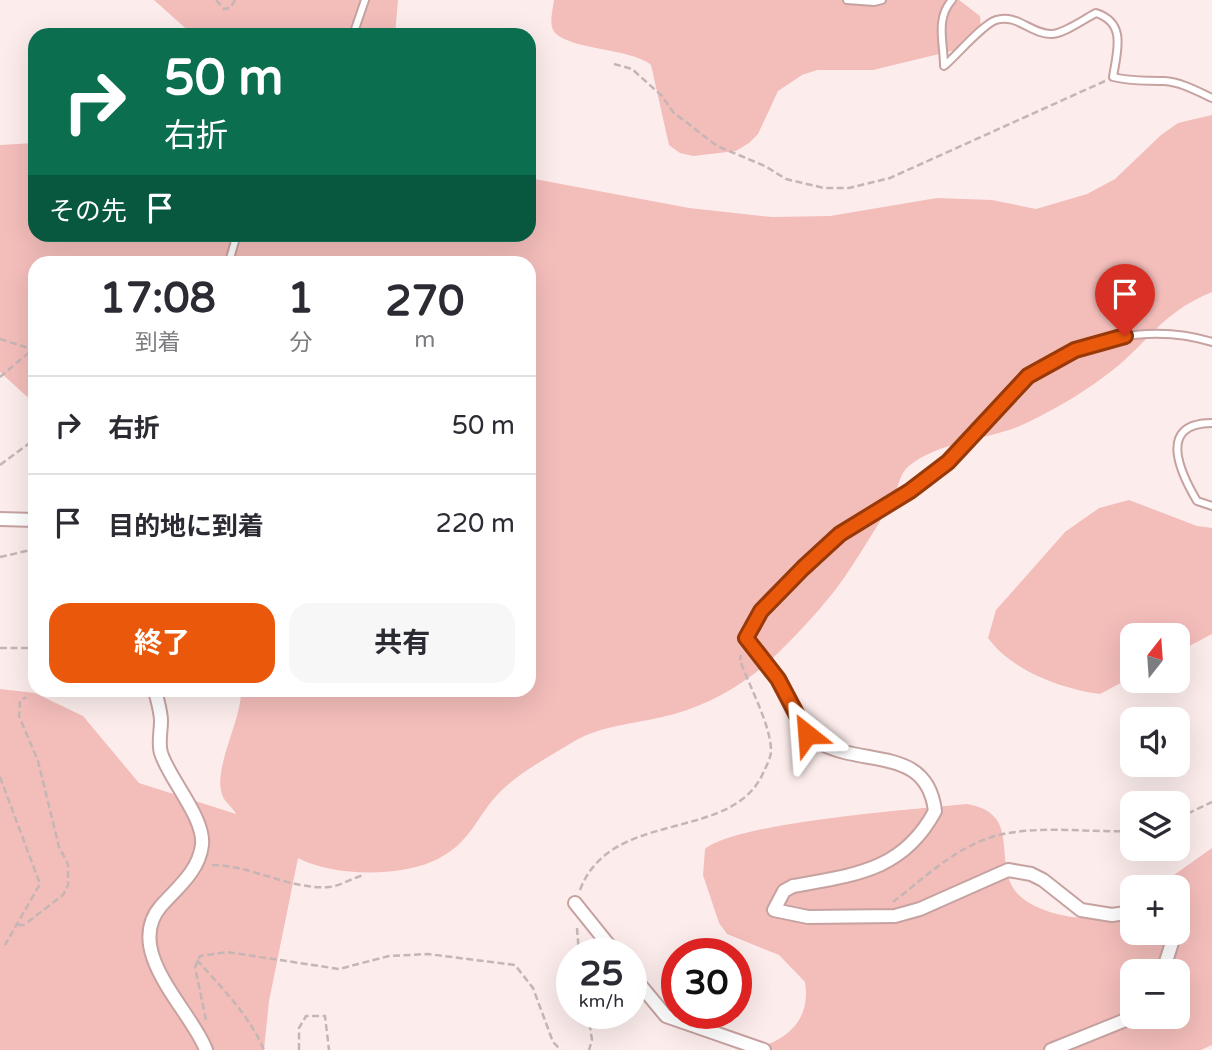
<!DOCTYPE html>
<html lang="ja">
<meta charset="utf-8">
<style>
:root{--surface:#fff;--page:#f7f7f7;--text:#2b2b33;--muted:#7c7c81;--line:#e1e1e2;--accent:#ea580c}
body{margin:0;font-family:"Varela Round","Noto Sans JP",sans-serif;background:var(--page);color:var(--text);height:100vh;display:flex;flex-direction:column;font-size:26px;white-space:nowrap}
*{box-sizing:border-box;margin:0}
p{font-size:23px;color:var(--muted)}
.icon{flex:none;width:38px;height:38px;fill:none;stroke:currentColor;stroke-width:2;stroke-linecap:round;stroke-linejoin:round}
.map{position:relative;flex:1;overflow:hidden}
.sheet{position:absolute;left:28px;top:256px;width:508px;height:441px;display:flex;flex-direction:column;background:var(--surface);border-radius:21px;box-shadow:0 7px 28px #0002}
.sheet>*{flex:none}
.guide{position:absolute;left:28px;top:28px;width:508px;height:214px;border-radius:21px;box-shadow:0 7px 28px #0002;background:#0b6e4f;color:#fff;overflow:hidden}
.needle{width:46px;rotate:17deg}
.fabs{position:absolute;left:1120px;top:623px;display:grid;gap:14px}
.fabs a{display:grid;place-items:center;width:70px;height:70px;border-radius:14px;background:var(--surface);box-shadow:0 7px 28px #0002;font-size:35px}
.speed{position:absolute;left:556px;top:938px;display:flex;gap:14px;font-size:35px;font-weight:700;text-align:center}
.speed>*{display:grid;place-content:center;width:91px;height:91px;border-radius:50%;background:var(--surface);box-shadow:0 7px 28px #0002;line-height:1}
.speed small{font-size:18px;font-weight:400}
.speed .limit{border:10px solid #d22;background:#fff;color:#111}
.pin{position:absolute;display:grid;place-items:center;width:60px;height:60px;color:#fff;margin:-72px -30px;border-radius:50% 50% 50% 0;rotate:-45deg;box-shadow:0 0 7px #0007}
.pin .icon{rotate:45deg}
.me{position:absolute;width:77px;margin:-38px;rotate:332deg;stroke-linejoin:round;filter:drop-shadow(0 0 5px #0008)}
.turn{display:flex;align-items:center;gap:24px;height:147px;padding:0 21px;font-size:32px}
.turn .icon{width:91px;height:91px;stroke-width:2.5}
.turn b{display:block;font-size:49px;line-height:60px}
.then{display:flex;align-items:center;height:66px;padding:0 21px;background:#0003;gap:14px;font-size:26px}
.eta{display:flex;justify-content:space-evenly;align-items:center;height:119px;text-align:center}
.eta b{font-size:42px;font-weight:700;line-height:49px}
.button{display:flex;gap:14px;margin-top:auto;padding:14px 21px}
.button a{flex:1;height:80px;border-radius:21px;background:var(--accent);color:#fff;font-size:28px;font-weight:700;line-height:80px;text-align:center}
.button a+a{background:var(--page);color:var(--text)}
ul{padding:0;list-style:none}
li{display:flex;align-items:center;gap:21px;height:98px;padding:0 21px;border-top:2px solid var(--line)}
li div{flex:1}
li b{display:block;font-size:26px}
li em{font-style:normal}
.map>svg:first-child{display:block}
.green{fill:#f3bdba;fill-rule:evenodd}
.lines{fill:none;stroke-linecap:round;stroke-linejoin:round}
.service-casing{stroke:#c6a2a0;stroke-width:10}
.minor-casing{stroke:#c6a2a0;stroke-width:16}
.path{stroke:#c5b6b5;stroke-width:2.5;stroke-dasharray:7 3.5;stroke-linecap:butt}
.service{stroke:#fff;stroke-width:6}
.minor{stroke:#fff;stroke-width:12}
.route-casing{stroke:#983908;stroke-width:18}
.route{stroke:#ea580c;stroke-width:12}
</style>
<div class="map">
<svg width="1212" height="1050" viewBox="0 0 1212 1050">
<rect width="100%" height="100%" fill="#fcedec"/>
<path class="green" d="M154 0H398L395 35H193Z
M554 0H959L980 16C982 30 978 37 968 47L873 70H817L802 75 778 91 758 134 749 143 736 151 693 156 680 153 669 145 651 65C631 47 557 50 552 27 550 20 553 8 554 0Z
M1212 115V292C1158 314 1147 346 1105 376 1080 395 1050 412 1022 425 987 440 939 441 909 466 900 473 899 485 894 496 881 521 865 546 850 569 832 597 806 625 783 648 752 680 710 706 666 716 635 724 601 725 573 742 550 756 522 771 502 790 475 816 472 845 431 862 396 877 331 876 298 858L269 1001 264 1050H0V689L35 693 83 716 139 783 236 814C233 808 226 803 223 797 211 771 242 721 241 690H528V262H35V404L0 372V145L35 143V234H528L529 178 689 208 772 217 830 216 937 198 992 200 1036 209 1087 194 1115 179 1161 135 1178 123Z
M1129 500 1197 526 1212 528V634L1178 652V635H1132V677L1100 694C1061 689 1011 670 988 638L996 610 1065 532 1099 508Z
M967 804C1017 813 997 849 1011 884 1022 909 1068 919 1092 918 1106 917 1119 909 1132 903V933H1178V887H1157L1212 848V1045L1201 1050H745C781 1045 812 1024 805 982L779 955 727 934 719 923 703 875 705 849C738 822 917 809 967 804ZM1132 971H1178V1017H1132Z"/>
<g class="lines">
<g class="service-casing">
<path id="service" d="M847 0 874 2 882 0
M952 0C935 19 944 43 944 66 956 56 983 24 996 20 1017 13 1032 35 1052 34 1065 33 1084 19 1096 13 1127 23 1117 51 1113 77 1133 82 1145 80 1164 81 1181 82 1197 91 1212 98
M353 35 365 0
M229 262 237 234
M1212 423C1156 423 1181 474 1197 501L1212 506
M746 638C769 596 807 566 841 534 862 514 901 498 926 479 964 450 989 407 1026 378 1076 338 1152 323 1212 342"/>
</g>
<g class="minor-casing">
<path id="minor" d="M0 519 35 520
M746 638C757 652 770 666 779 681 791 701 798 732 820 743 865 767 927 746 935 811 903 871 854 875 793 886L784 891 774 910 808 917 895 916 920 909 1008 870 1031 874 1043 880 1081 910 1112 915 1132 912
M155 690C157 700 161 711 161 721 161 731 158 744 161 753 169 779 205 818 202 845 199 871 177 888 161 906 122 951 192 1011 206 1050
M575 903 616 954
M1163 971 1175 933
M632 975 666 1016 764 1050
M1051 1050 1133 1017"/>
</g>
<path class="path" d="M216 0 224 9 230 8 235 0
M614 64 632 69 662 96 673 112 717 146 765 166 786 179 824 188H849L890 178 1105 81
M0 339 35 350
M0 377 33 349
M0 465 35 439
M0 557 35 549
M0 648H35
M0 777 40 884 5 945
M1178 818 1212 802
M212 865C251 865 290 890 329 887 341 886 353 877 365 875
M580 890C611 807 734 844 764 771 767 765 771 757 771 751 771 725 749 686 740 660L741 655
M893 902C923 879 955 848 992 837 1033 824 1089 833 1132 831
M18 925H24L63 895 68 885V864L59 847 38 761 19 716 20 701 26 697
M577 928 579 954
M197 960C221 987 250 1016 264 1050
M588 1013 592 1040 589 1050
M206 1020 195 967 200 956 227 952 339 969 389 956 428 954 515 965 533 988 553 1042 561 1050
M299 1050V1028L306 1016H325L329 1050"/>
<use href="#service" class="service"/>
<use href="#minor" class="minor"/>
</g>
<g class="lines">
<g class="route-casing">
<path id="route" d="M807 734 778 679 746 638 761 611 803 568 840 534 910 491 948 462 1028 376 1075 350 1125 336"/>
</g>
<use href="#route" class="route"/>
</g>
</svg>
<div class="fabs">
<a><svg class="needle" viewBox="-14 -14 28 28"><path d="M0-13l5 13h-10z" fill="#e53935"/><path d="M0 13l5-13h-10z" fill="#7c7c81"/></svg></a>
<a><svg class="icon" aria-label="sound" viewBox="0 0 24 24"><path d="M4 9h4l5-4v14l-5-4H4zM17 9q2 3 0 6"/></svg></a>
<a><svg class="icon" aria-label="layers" viewBox="0 0 24 24"><path d="M12 4l9 5-9 5-9-5zM3 14l9 5 9-5"/></svg></a>
<a>+</a>
<a>−</a>
</div>
<div class="speed"><div>25<small>km/h</small></div><div class="limit">30</div></div>
<div class="pin" style="left:1125px;top:336px;background:#d93025"><svg class="icon" aria-label="arrive" viewBox="0 0 24 24"><path d="M6 21V4h12l-3 4 3 4H6"/></svg></div>
<svg class="me" style="left:807px;top:734px" viewBox="-20 -20 40 40"><path d="M0-17L14 15 0 8-14 15z" fill="#ea580c" stroke="#fff" stroke-width="4"/></svg>
<div class="guide">
<div class="turn"><svg class="icon" aria-label="right" viewBox="0 0 24 24"><path d="M7 20v-9h11M14 6l5 5-5 5"/></svg><div><b>50 m</b>右折</div></div>
<div class="then">その先<svg class="icon" aria-label="arrive" viewBox="0 0 24 24"><path d="M6 21V4h12l-3 4 3 4H6"/></svg></div>
</div>
<section class="sheet">
<div class="eta">
<div><b>17:08</b><p>到着</p></div>
<div><b>1</b><p>分</p></div>
<div><b>270</b><p>m</p></div>
</div>
<ul>
<li><svg class="icon" aria-label="right" viewBox="0 0 24 24"><path d="M7 20v-9h11M14 6l5 5-5 5"/></svg><div><b>右折</b></div><em>50 m</em></li>
<li><svg class="icon" aria-label="arrive" viewBox="0 0 24 24"><path d="M6 21V4h12l-3 4 3 4H6"/></svg><div><b>目的地に到着</b></div><em>220 m</em></li>
</ul>
<div class="button"><a>終了</a><a>共有</a></div>
</section>
</div>
